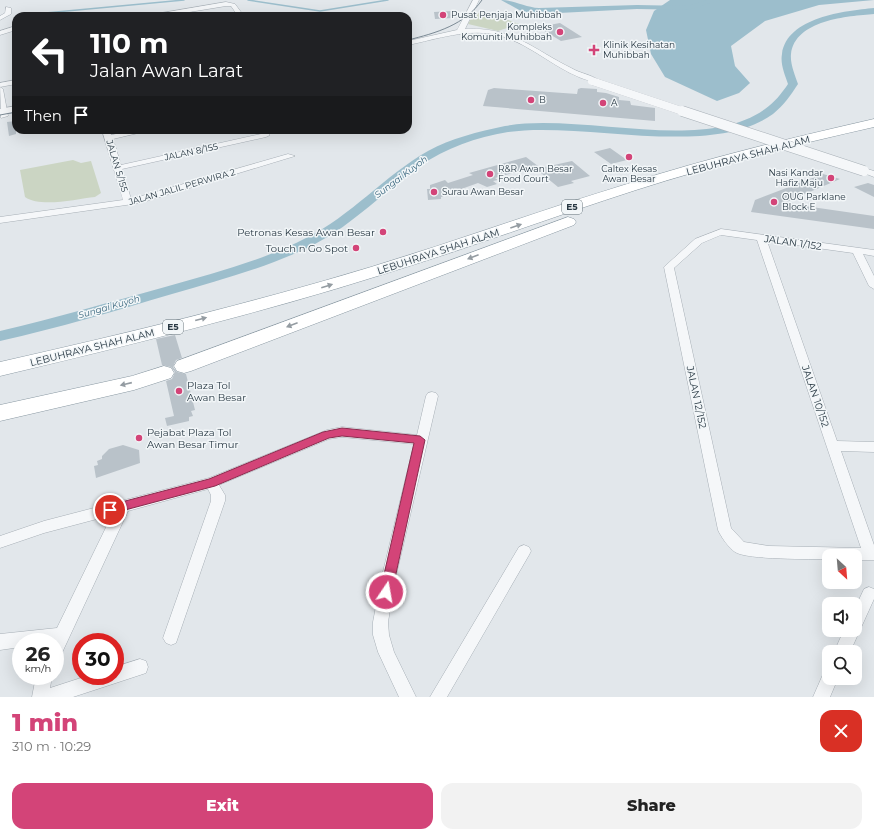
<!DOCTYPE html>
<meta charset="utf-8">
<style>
:root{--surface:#fff;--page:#f2f2f2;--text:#222;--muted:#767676;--accent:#d34478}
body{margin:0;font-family:Montserrat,sans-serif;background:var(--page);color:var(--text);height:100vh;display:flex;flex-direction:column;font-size:15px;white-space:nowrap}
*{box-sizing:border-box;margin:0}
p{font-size:13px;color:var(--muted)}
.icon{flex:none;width:22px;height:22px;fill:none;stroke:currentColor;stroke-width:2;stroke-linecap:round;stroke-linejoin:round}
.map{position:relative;height:697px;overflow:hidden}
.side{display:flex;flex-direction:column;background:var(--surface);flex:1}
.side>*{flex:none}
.top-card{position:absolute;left:12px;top:12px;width:400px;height:122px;border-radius:12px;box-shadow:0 4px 16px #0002;background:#202124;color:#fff;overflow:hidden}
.needle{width:26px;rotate:154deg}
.fabs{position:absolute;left:822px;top:549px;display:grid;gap:8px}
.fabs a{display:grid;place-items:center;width:40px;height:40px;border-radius:8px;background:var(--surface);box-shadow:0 4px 16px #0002;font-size:20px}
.speed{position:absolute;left:12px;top:633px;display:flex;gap:8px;font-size:20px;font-weight:700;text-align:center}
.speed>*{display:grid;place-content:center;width:52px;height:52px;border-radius:50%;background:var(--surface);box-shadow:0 4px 16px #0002;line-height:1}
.speed small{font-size:10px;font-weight:400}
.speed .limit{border:6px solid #d22;background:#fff;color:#111}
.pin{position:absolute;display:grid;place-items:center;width:34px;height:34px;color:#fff;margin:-17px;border:2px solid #fff;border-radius:50%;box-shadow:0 1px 4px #0007}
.me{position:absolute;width:44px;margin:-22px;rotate:12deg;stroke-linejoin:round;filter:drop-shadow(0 0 3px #0008)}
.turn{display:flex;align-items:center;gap:14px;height:84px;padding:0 12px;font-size:18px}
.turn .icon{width:52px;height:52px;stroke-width:2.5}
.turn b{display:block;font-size:28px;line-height:34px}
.then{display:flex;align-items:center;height:38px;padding:0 12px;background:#0003;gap:8px;font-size:15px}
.round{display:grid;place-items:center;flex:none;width:42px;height:42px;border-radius:12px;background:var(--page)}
.headline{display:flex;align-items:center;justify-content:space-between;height:68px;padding:0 12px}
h1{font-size:24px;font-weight:800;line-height:30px;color:var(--accent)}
.action{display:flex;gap:8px;margin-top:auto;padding:8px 12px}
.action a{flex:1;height:46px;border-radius:12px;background:var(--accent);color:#fff;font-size:16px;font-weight:800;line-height:46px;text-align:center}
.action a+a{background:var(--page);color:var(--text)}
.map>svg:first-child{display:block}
.green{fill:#cbd5c3}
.water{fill:#9cbecc}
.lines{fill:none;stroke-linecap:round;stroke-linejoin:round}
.stream{stroke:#9cbecc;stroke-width:1.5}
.river{fill:#9cbecc;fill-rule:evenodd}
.building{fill:#b9c2c9}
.minor-casing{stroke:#a7afb6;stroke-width:1}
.tertiary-casing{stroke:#a7afb6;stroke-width:1}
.motorway-casing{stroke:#8998a2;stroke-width:1}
.minor{fill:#f5f7f9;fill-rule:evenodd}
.tertiary{fill:#f5f7f9;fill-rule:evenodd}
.motorway{fill:#fff;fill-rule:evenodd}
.tram{stroke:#7b8a95;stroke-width:1}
.tertiary-bridge-far1-casing{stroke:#a7afb6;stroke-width:8;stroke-linecap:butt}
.tertiary-bridge-casing{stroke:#a7afb6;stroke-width:11;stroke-linecap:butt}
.tertiary-bridge-far1{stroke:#f5f7f9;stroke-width:8}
.tertiary-bridge{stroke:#f5f7f9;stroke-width:10}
.oneway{fill:#949ca2}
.route{fill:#d34478;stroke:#892c4e}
.poi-dot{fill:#d34478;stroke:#f2f6f8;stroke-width:1.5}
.labels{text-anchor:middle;stroke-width:3;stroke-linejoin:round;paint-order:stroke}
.far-poi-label{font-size:9px;fill:#293944;stroke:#f2f6f8;text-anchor:start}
.far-street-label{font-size:9px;fill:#293944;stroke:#f2f6f8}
.far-water-label{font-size:9px;font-style:italic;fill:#326179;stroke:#f2f6f8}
.shield{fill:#f2f6f8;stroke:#65727a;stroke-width:1}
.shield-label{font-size:9px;font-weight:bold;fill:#293944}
.street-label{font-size:10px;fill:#293944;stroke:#f2f6f8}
.poi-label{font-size:10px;fill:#293944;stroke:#f2f6f8;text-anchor:end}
</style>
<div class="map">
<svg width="874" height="697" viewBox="0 0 874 697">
<rect width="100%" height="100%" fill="#e2e7eb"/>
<path class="green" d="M478 13 495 15 519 24 498 31 468 24 473 15Z
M73 160 81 163 91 161 101 193 95 197C76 199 41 208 25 197L20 170Z"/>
<path class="water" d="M670 0H874L819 5 765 21 731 46 735 66 750 83 739 93 717 101 665 77 651 54 646 30 654 11Z"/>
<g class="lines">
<path class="stream" d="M248 0 320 11 388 0
M24 15 184 0"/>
<path class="river" d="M501 0C514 0 525 7 539 8L637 5 688 6 707 0H720L688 10 637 9 539 14 521 11Z
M874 8V14C848 16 795 20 791 54 790 64 795 75 798 84 791 95 783 106 773 114 710 159 584 121 508 132 476 137 446 148 420 166 384 191 354 224 315 244 270 267 220 280 172 294 115 311 58 328 0 341V331C56 318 110 302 165 287 213 273 262 261 306 238 351 216 384 176 428 151 451 138 478 132 505 126 580 112 703 154 765 109 774 103 782 93 788 84 785 75 780 64 782 54 787 17 845 11 874 8Z"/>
</g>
<path class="building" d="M452 11 453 18 435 19 434 12Z
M560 23 582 37 561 41 538 27Z
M494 88 577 94 578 89 581 88 597 89V92L606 93 619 97V100L630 101 631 105 655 108V121L483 106 488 90Z
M16 121V134L9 136 7 122Z
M610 148 627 160 611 164 594 152Z
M526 157 538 166 495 178 498 180 493 181 497 184 487 187 478 183 453 192 454 193 441 197V199L428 200 427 189H430V185L445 180 448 183 473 175 469 173Z
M572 161 590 176 571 181 574 183 558 187 536 169Z
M823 174 840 179 784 203 874 216V229L751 212 755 200Z
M868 183 874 185V197L854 187Z
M175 335 182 358 176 360 173 367 177 372 186 374 195 410 191 411 193 416 189 417V421L167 426 165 418 174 416 166 381 172 379 175 372 171 367 162 365 156 339Z
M123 445 139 450 140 463 96 478 94 466 98 465 97 461 102 459V456L109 449Z"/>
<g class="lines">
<g class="minor-casing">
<path id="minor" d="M226 2 235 4 244 16H238L231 6H226L165 16H158L156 14Z
M6 7 11 8V14L0 20V16L5 13Z
M16 26V30L0 35V31Z
M16 80V84L0 87 3 89 8 116 1 118 0 83Z
M102 130H110L111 135 136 130H151L113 139 121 165 261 134 257 130H265L270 135 266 137 122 169 131 199 288 154 295 156 140 203 0 223V217L123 200Z
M721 229 874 250V256L863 254 874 276V289L869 286 853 253 767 241 837 441 874 442V452L841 451 874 545V560H855V556H829V559C812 559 747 560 735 552 729 548 721 537 718 530L664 267 695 239ZM721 235 757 240 861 548 769 546 744 542 731 528 674 268 702 243Z
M432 392 436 393 438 396 395 580 388 622 389 635 394 652 416 697H399L378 652 373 635V622L381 580 414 444 342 437 329 439 219 485 225 495V501L176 643 171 645 166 643 163 638 211 501V495L208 489 128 511 61 655 55 658V642H21V647L0 650V634L57 628 112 515 44 533 0 548V536L44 521 209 478 327 430 342 427 417 435 426 396 428 393Z
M524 545 529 547 531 551 529 555 447 697H430L519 547Z
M869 587 874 589V599L850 652H834L844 630H855V608L864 589Z
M140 659 146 661 148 667 146 673 140 675 73 697H32L36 676H52L50 688 87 676H115V667Z
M829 670V678H838L830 697H813L824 672Z"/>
</g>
<g class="tertiary-casing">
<path id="tertiary" d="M473 0H479L465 29C514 27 532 49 573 69 580 73 592 75 598 80L594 82C559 74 533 44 498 35 468 28 437 39 408 45V41L457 30Z
M16 106V112L0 115V109Z
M864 168 874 171V177L859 171Z"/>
</g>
<g class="motorway-casing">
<path id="motorway" d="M874 119V127C794 145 714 165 636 190 552 217 469 248 384 274 258 314 129 345 0 376V362C124 334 249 304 371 267 457 241 541 210 627 184 708 158 791 138 874 119Z
M568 217 574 219 576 222 574 225 191 371 184 373 177 371 174 366 177 361Z
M164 366 171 368 174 373 171 378 134 390 0 421V405L132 376Z"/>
</g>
<use href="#minor" class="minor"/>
<use href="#tertiary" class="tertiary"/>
<use href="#motorway" class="motorway"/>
<path class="tram" d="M408 40C436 33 465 25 482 0
M0 115 16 112"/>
<g class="tertiary-bridge-far1-casing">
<path id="tertiary-bridge-far1" d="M592 81 685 112"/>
</g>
<g class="tertiary-bridge-casing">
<path id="tertiary-bridge" d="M682 111 864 171"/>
</g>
<use href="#tertiary-bridge-far1" class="tertiary-bridge-far1"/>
<use href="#tertiary-bridge" class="tertiary-bridge"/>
</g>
<defs><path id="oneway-solid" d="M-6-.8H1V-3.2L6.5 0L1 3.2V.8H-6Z"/></defs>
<g class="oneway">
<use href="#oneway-solid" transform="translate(516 226) rotate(-19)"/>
<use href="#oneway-solid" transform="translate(473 257) rotate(159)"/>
<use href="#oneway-solid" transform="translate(327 286) rotate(-17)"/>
<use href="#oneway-solid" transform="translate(201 319) rotate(-15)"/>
<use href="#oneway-solid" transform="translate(292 325) rotate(159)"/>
<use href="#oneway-solid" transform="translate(126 384) rotate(167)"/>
</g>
<path class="route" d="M342 428 420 436 425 440 392 592 390 596 386 598 381 596 380 592 414 443 342 436 329 438 215 486 110 514 106 513 104 510 106 506 110 505 209 479 323 432Z"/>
<g class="poi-dot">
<circle cx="443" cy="15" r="4"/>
<circle cx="560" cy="32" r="4"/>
<path d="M592 44h4v4h4v4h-4v4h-4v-4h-4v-4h4z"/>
<circle cx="531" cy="100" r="4"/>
<circle cx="603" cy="103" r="4"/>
<circle cx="629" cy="157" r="4"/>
<circle cx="490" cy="174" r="4"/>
<circle cx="831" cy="178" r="4"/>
<circle cx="434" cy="192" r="4"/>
<circle cx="774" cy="202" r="4"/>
<circle cx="383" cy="232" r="4"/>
<circle cx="356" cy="248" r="4"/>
<circle cx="179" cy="391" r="4"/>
<circle cx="139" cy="438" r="4"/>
</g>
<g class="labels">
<g class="far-poi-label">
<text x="451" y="18">Pusat Penjaja Muhibbah</text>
<text x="552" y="30" text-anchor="end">Kompleks<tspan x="552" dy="10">Komuniti Muhibbah</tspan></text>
<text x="603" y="48">Klinik Kesihatan<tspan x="603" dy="10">Muhibbah</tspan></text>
<text x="539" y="103">B</text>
<text x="611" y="106">A</text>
<text x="498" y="172">R&amp;R Awan Besar<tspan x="498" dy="10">Food Court</tspan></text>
<text x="629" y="172" text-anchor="middle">Caltex Kesas<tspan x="629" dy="10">Awan Besar</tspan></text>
<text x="823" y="176" text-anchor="end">Nasi Kandar<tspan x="823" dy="10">Hafiz Maju</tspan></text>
<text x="442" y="195">Surau Awan Besar</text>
<text x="782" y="200">OUG Parklane<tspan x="782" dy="10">Block E</tspan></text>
</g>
<g class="far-street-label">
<text transform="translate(191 152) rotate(-12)" y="3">JALAN 8/155</text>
<text transform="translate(117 166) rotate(73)" y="3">JALAN 5/155</text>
<text transform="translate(182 187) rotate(-16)" y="3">JALAN JALIL PERWIRA 2</text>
</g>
<g class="far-water-label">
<text transform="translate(401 177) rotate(-37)" y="3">Sungai Kuyoh</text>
<text transform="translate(109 307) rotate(-16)" y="3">Sungai Kuyoh</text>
</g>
<g class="shield">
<rect x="562" y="200" width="20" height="14" rx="3"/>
<rect x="163" y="320" width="20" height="14" rx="3"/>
</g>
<g class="shield-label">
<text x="572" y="210">E5</text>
<text x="173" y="330">E5</text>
</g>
<g class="street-label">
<text transform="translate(748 155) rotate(-15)" y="4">LEBUHRAYA SHAH ALAM</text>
<text transform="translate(793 242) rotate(8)" y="4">JALAN 1/152</text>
<text transform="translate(438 251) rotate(-18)" y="4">LEBUHRAYA SHAH ALAM</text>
<text transform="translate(92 347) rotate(-14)" y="4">LEBUHRAYA SHAH ALAM</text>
<text transform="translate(816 396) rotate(71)" y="4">JALAN 10/152</text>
<text transform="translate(697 397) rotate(78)" y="4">JALAN 12/152</text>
</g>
<g class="poi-label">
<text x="375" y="236">Petronas Kesas Awan Besar</text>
<text x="348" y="252">Touch n Go Spot</text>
<text x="187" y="389" text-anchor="start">Plaza Tol<tspan x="187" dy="12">Awan Besar</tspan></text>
<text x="147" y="436" text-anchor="start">Pejabat Plaza Tol<tspan x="147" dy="12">Awan Besar Timur</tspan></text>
</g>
</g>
</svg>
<div class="fabs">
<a><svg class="needle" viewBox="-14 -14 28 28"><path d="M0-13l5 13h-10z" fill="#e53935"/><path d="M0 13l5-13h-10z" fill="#767676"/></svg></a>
<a><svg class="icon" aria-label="sound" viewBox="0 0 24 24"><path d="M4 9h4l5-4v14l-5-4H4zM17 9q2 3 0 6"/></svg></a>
<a><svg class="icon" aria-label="search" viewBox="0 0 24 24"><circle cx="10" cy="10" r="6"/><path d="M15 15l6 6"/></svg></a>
</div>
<div class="speed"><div>26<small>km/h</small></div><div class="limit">30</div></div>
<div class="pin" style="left:110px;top:510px;background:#d93025"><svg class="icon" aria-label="arrive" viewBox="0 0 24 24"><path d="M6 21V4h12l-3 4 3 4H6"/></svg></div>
<svg class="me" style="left:386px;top:592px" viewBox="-20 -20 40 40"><circle r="17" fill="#d34478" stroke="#fff" stroke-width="3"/><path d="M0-11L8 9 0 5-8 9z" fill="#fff"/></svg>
<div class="top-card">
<div class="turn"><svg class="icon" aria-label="left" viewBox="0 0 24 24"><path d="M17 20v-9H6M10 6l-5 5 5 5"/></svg><div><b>110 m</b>Jalan Awan Larat</div></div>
<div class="then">Then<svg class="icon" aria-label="arrive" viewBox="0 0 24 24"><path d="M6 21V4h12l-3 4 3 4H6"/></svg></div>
</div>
</div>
<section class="side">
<div class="headline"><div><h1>1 min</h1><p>310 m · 10:29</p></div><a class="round" style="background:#d93025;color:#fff"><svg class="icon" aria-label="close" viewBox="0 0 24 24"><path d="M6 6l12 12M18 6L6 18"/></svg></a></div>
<div class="action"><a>Exit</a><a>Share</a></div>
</section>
